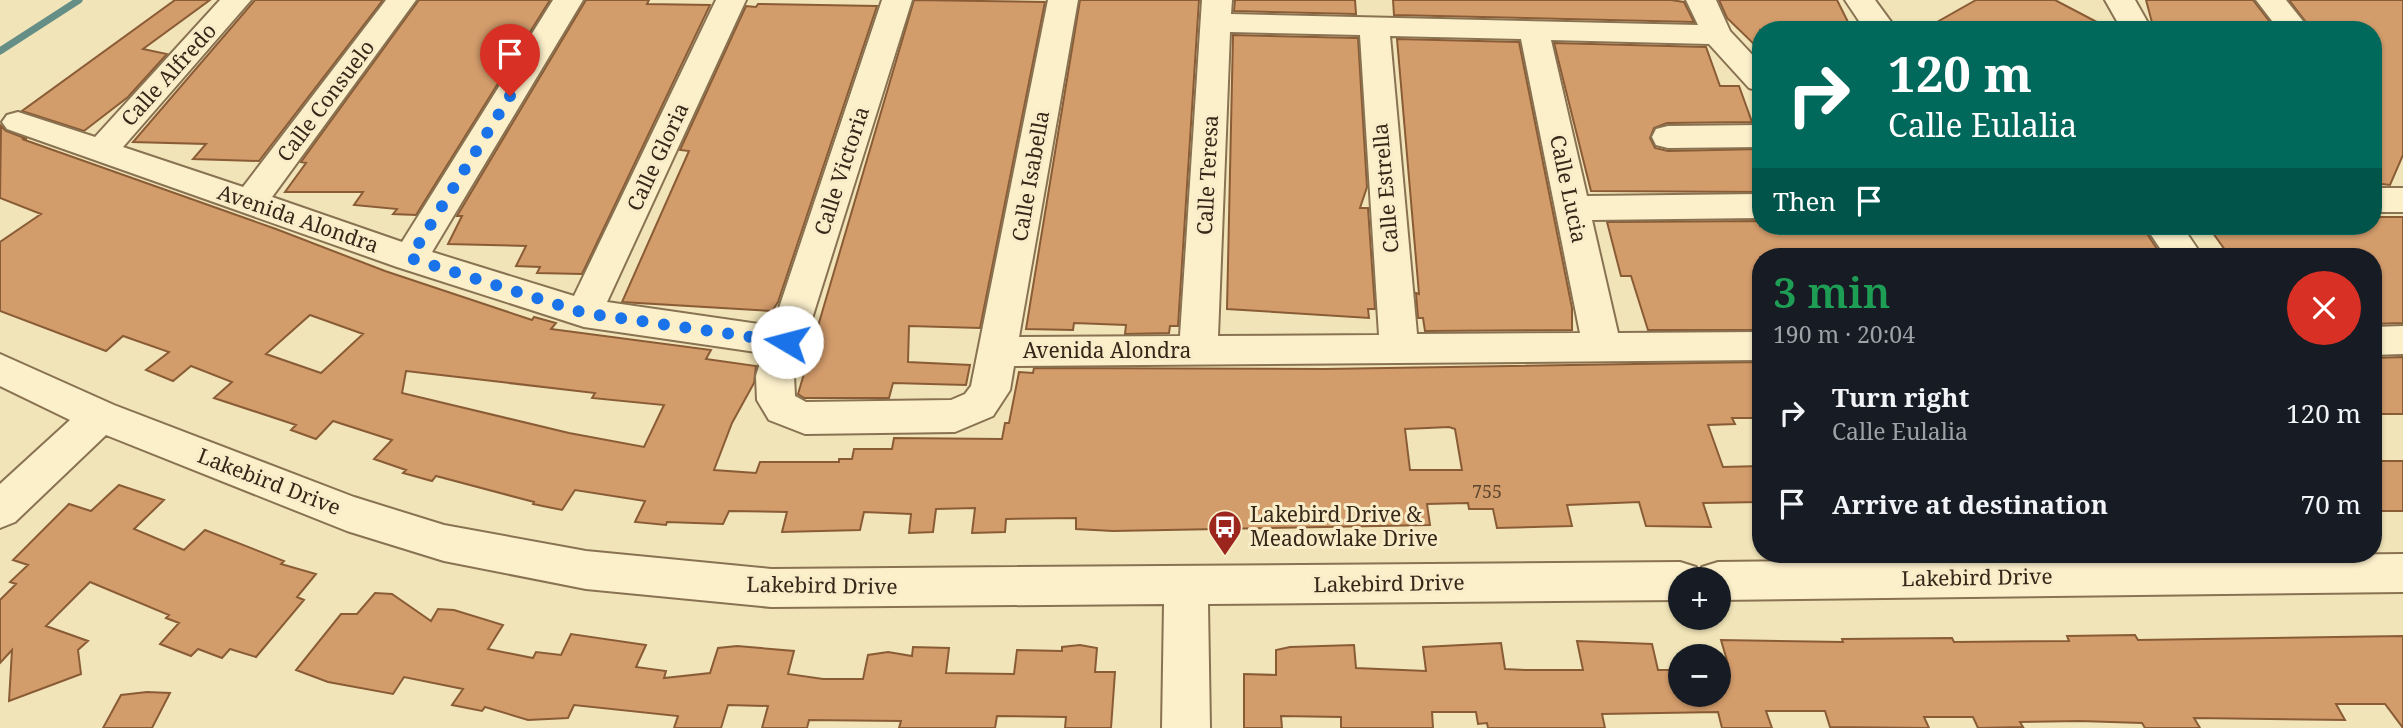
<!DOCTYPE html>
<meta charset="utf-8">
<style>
:root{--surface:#171b24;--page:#242831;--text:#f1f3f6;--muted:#9ea1a6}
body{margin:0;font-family:"Noto Serif",serif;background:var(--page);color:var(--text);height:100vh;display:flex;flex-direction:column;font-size:26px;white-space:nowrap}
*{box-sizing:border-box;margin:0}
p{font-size:23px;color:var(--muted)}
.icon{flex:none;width:38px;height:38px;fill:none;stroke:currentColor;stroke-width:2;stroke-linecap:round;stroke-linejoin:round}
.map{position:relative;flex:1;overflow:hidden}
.drawer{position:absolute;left:1752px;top:248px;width:630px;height:315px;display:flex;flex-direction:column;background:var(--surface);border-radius:28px;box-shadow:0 2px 5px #0004}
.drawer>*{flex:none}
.banner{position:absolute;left:1752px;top:21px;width:630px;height:214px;border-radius:28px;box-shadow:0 2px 5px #0004;background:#00695c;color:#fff;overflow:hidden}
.tools{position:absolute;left:1668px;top:567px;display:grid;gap:14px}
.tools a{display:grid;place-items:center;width:63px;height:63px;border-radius:50%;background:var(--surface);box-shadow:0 2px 5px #0004;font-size:35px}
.pin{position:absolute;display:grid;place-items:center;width:60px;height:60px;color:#fff;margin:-72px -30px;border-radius:50% 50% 50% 0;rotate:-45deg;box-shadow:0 0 7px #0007}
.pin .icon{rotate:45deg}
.me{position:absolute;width:77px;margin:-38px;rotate:278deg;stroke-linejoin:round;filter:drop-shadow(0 0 5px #0008)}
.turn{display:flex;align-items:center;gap:24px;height:147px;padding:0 21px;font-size:32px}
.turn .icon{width:91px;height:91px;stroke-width:2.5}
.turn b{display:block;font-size:49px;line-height:60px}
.then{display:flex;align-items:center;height:66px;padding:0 21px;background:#0003;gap:14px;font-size:26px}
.round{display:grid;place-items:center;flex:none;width:74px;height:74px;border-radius:37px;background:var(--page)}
.overview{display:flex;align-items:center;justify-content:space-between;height:119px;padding:0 21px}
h1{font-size:42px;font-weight:600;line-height:52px;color:#1e9e55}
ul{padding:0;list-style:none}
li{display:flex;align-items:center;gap:21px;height:91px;padding:0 21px}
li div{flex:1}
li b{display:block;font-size:26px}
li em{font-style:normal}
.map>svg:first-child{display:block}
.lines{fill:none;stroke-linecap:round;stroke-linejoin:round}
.stream{stroke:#658e86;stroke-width:7}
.building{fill:#d39c6b;stroke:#895c36;stroke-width:2;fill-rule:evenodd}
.minor-casing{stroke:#887252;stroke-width:4}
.minor{fill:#fcf0cb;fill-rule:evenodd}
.route{stroke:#1a73e8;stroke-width:12;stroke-dasharray:0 21.6}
.labels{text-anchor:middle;stroke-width:6;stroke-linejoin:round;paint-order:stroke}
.number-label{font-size:18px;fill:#5c452e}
.street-label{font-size:21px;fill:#352819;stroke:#f8edc8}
.poi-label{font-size:21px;fill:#352819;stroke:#f8edc8;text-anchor:start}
</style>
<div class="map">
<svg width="2403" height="728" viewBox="0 0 2403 728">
<rect width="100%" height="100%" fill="#f1e4b8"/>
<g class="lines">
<path class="stream" d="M0 51 79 0"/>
</g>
<path class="building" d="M175 0H210L143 49 167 54 128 97 84 131 22 111Z
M255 0H383L259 161 193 159 206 144 133 142Z
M419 0H550L416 215 393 214 397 209 354 205 363 192H285L306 163 301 162Z
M586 0H649L647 4 710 5 582 274 537 273 540 267 516 266 526 246 448 244 462 216H457Z
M914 0 1045 2 980 328 909 326 908 362 970 365 966 385 893 383 889 398H804L798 394Z
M1080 0H1199L1178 326H1170L1169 333 1125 334 1126 325 1074 323 1073 330 1026 329Z
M1235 0H1355L1356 14 1234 11Z
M1393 0H1671L1684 2 1694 22 1394 15Z
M1719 0H1837L1852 30H1760V50L1727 18Z
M1976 0H2055L2112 30H1923Z
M2146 0H2253L2276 30H2154Z
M2289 0H2403V155L2390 185 2373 183V30H2312Z
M758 4 877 6 778 302 772 311 622 302 689 151 680 150 746 6 756 7Z
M1233 35 1358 38 1367 187 1360 208H1368L1375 309H1368L1369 318 1227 309Z
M1397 39 1519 42 1572 308V330L1425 331 1423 318H1418L1416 293 1419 294Z
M1554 43 1706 47 1720 86H1739L1752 122 1667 123 1654 128 1650 138 1655 148 1668 151 1760 149V192L1591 191Z
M1 126 6 131 27 139H22L276 229 385 271 532 320 534 317 556 323 551 329 711 350 706 359 756 366 754 383 732 423 714 470 756 473 760 462H839V459H852L854 449H892L894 438 1002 439 1005 423H1009L1019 372 1033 373 1034 368 1325 369 1760 362V418H1732L1735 424 1708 425 1723 467 1760 466V502L1703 503 1711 527 1646 526 1639 502 1567 505 1572 526 1497 528 1493 509H1469L1468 503 1427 504 1430 525 1113 531 1076 529V518L1006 519 1005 532 972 533 975 508 936 509 933 532 909 533 911 514 864 512 860 530 782 532 787 512 729 511 723 524 667 522 666 525 635 522 645 501 575 490 562 510 533 504 534 502 436 476 432 481 403 473 406 470 374 459 392 440 333 421 316 439 291 430 296 425 214 398 232 382 191 366 173 381 146 370 169 352 123 336 106 351 0 311V242L41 214 0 198ZM310 315 363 334 321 373 266 354ZM406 371 595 393 592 398 664 405 644 447 569 433 402 393ZM1449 427 1455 429 1462 470H1410L1405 429Z
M2373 217H2403V323L2373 324V257H2230L2208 226H2373Z
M1760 221V226H2142L2159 252H2153L2157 257H1760V330H1648L1631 276H1621L1607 222Z
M2403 357V414H2373V358Z
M2373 461H2403V511H2379L2373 503Z
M119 485 164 500 134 529 184 550 205 530 284 561 281 564 316 574 297 597 304 600 256 657 230 649 222 658 198 649 191 656 160 644 179 623 166 618 169 615 90 582 46 626 88 641 78 650 81 674 9 701 12 650 0 663V600L16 584 10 582 28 565 13 560 69 504 91 511Z
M375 593 392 594 431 621 438 609 454 610 503 625 488 649 533 658 536 652 561 655 571 634 646 645 636 667 666 671 664 678 710 673 718 648 737 646 794 651 788 674 823 679H863L868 655 888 652 912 656 913 647 949 648 946 673 1014 674 1017 650 1062 651V647L1080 645 1097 648 1095 672H1115L1111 728H1065L1066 717 997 716 995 728H899L901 721 809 720 807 728H762L768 706 728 705 721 728H674L678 716 574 705 568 718 528 720 485 707 482 711 452 705 463 689 404 677 393 694 328 682 296 670 341 614H357Z
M2135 635 2138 640 2403 636V728L2385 704H2336L2345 720 2194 718 2200 728H2145L2142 723 2080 721 2020 722 2023 727 1978 728 1973 717H1924L1929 728 1830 727 1825 711H1766L1772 728H1722L1718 712 1602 714 1605 728H1488L1487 723 1478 724 1476 712H1432L1433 728H1341V717L1281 716 1282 728H1244V674L1276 675V650L1290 647 1354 645 1356 668 1426 671 1423 647 1501 643 1505 669 1525 670H1583L1577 641 1652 644 1658 670H1680V695H1718V664H1728L1721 640 1843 642 1842 639 1952 638 1954 642 2069 641 2067 636Z
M147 692 170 693 152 728H103L121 695Z"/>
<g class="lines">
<g class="minor-casing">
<path id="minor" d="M220 0H251L123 147 243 187 386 0H416L272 197 402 242 553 0H583L432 252 574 296 716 0H746L607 302 773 326 882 0H912L794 376 795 396 806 402 951 400 965 394 971 386 1048 0H1078L1019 337 1180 336 1202 0H1232L1231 14 1698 25 1686 0H1716L1730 31 1760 63V91L1749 88 1709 44 1551 40 1587 196 1760 194V218L1592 220 1618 333 1760 332V360L1014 366 1010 390 993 416 955 432 805 434 769 420 757 400 756 376 763 353 584 327 397 267 7 129 2 122 7 115 18 112 95 137ZM1230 32 1360 35 1379 335 1218 336ZM1390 36 1521 39 1580 333 1417 334Z
M1845 0H1875L1897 30H1865Z
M2105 0H2135L2152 30H2122Z
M2256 0H2286L2310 30H2279Z
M1760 125V147L1668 148 1656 145 1652 137 1656 129 1668 126Z
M2373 188H2403V212H2373Z
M2145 226H2182L2203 257H2166Z
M2403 326V354L2373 355V327Z
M0 354 114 405 354 497 444 525 586 551 771 569 1680 562 1696 567 1699 575 1702 567 1718 562 2403 554V592L1718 600V579H1680V600L1208 604 1210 728H1162L1164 604 771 607 586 589 444 561 347 531 106 435 15 522 0 528V484L70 420 0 386Z"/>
</g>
<use href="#minor" class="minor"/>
</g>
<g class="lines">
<path class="route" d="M510 96 410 258 584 313 787 342"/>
</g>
<defs>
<g id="bus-pin" transform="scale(1.75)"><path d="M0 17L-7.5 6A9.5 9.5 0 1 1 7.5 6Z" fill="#9c251e" stroke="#f8edc8"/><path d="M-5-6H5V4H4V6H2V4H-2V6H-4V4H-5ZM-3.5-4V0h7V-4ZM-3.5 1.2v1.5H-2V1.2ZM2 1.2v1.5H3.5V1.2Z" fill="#fff"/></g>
</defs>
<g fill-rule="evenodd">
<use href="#bus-pin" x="1225" y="527"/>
</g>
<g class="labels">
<g class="number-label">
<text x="1487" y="498">755</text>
</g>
<g class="street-label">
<text transform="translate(169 75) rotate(-48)" y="7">Calle Alfredo</text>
<text transform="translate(326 101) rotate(-53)" y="7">Calle Consuelo</text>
<text transform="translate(658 157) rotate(-65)" y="7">Calle Gloria</text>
<text transform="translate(842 171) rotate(-72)" y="7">Calle Victoria</text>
<text transform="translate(1208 175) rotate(-87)" y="7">Calle Teresa</text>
<text transform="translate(1031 176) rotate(-80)" y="7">Calle Isabella</text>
<text transform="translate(1386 188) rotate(-95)" y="7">Calle Estrella</text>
<text transform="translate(1568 189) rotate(78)" y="7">Calle Lucia</text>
<text transform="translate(298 219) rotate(19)" y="7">Avenida Alondra</text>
<text x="1107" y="358">Avenida Alondra</text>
<text transform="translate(269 482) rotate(21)" y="7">Lakebird Drive</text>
<text transform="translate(1977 578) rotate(-1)" y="7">Lakebird Drive</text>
<text transform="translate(1389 584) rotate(-1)" y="7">Lakebird Drive</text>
<text transform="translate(822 586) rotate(1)" y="7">Lakebird Drive</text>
</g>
<g class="poi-label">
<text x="1250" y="522">Lakebird Drive &amp;<tspan x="1250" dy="24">Meadowlake Drive</tspan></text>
</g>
</g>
</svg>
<div class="tools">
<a>+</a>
<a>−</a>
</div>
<div class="pin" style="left:510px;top:96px;background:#d93025"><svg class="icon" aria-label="arrive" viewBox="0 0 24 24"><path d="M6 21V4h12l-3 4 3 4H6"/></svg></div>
<svg class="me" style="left:787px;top:342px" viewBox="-20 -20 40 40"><circle r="19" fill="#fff"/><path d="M0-13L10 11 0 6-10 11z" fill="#1a73e8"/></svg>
<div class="banner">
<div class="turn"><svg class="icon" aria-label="right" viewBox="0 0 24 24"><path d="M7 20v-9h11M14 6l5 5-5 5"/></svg><div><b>120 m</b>Calle Eulalia</div></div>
<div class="then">Then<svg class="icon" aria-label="arrive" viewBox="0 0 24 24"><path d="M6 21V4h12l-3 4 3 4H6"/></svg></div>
</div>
<section class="drawer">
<div class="overview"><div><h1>3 min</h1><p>190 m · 20:04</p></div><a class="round" style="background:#d93025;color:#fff"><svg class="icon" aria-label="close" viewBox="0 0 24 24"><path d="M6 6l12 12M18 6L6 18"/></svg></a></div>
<ul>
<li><svg class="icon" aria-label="right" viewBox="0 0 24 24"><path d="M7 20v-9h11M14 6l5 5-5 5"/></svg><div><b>Turn right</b><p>Calle Eulalia</p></div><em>120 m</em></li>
<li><svg class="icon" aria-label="arrive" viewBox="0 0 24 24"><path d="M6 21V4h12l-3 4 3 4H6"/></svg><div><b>Arrive at destination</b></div><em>70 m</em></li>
</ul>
</section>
</div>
